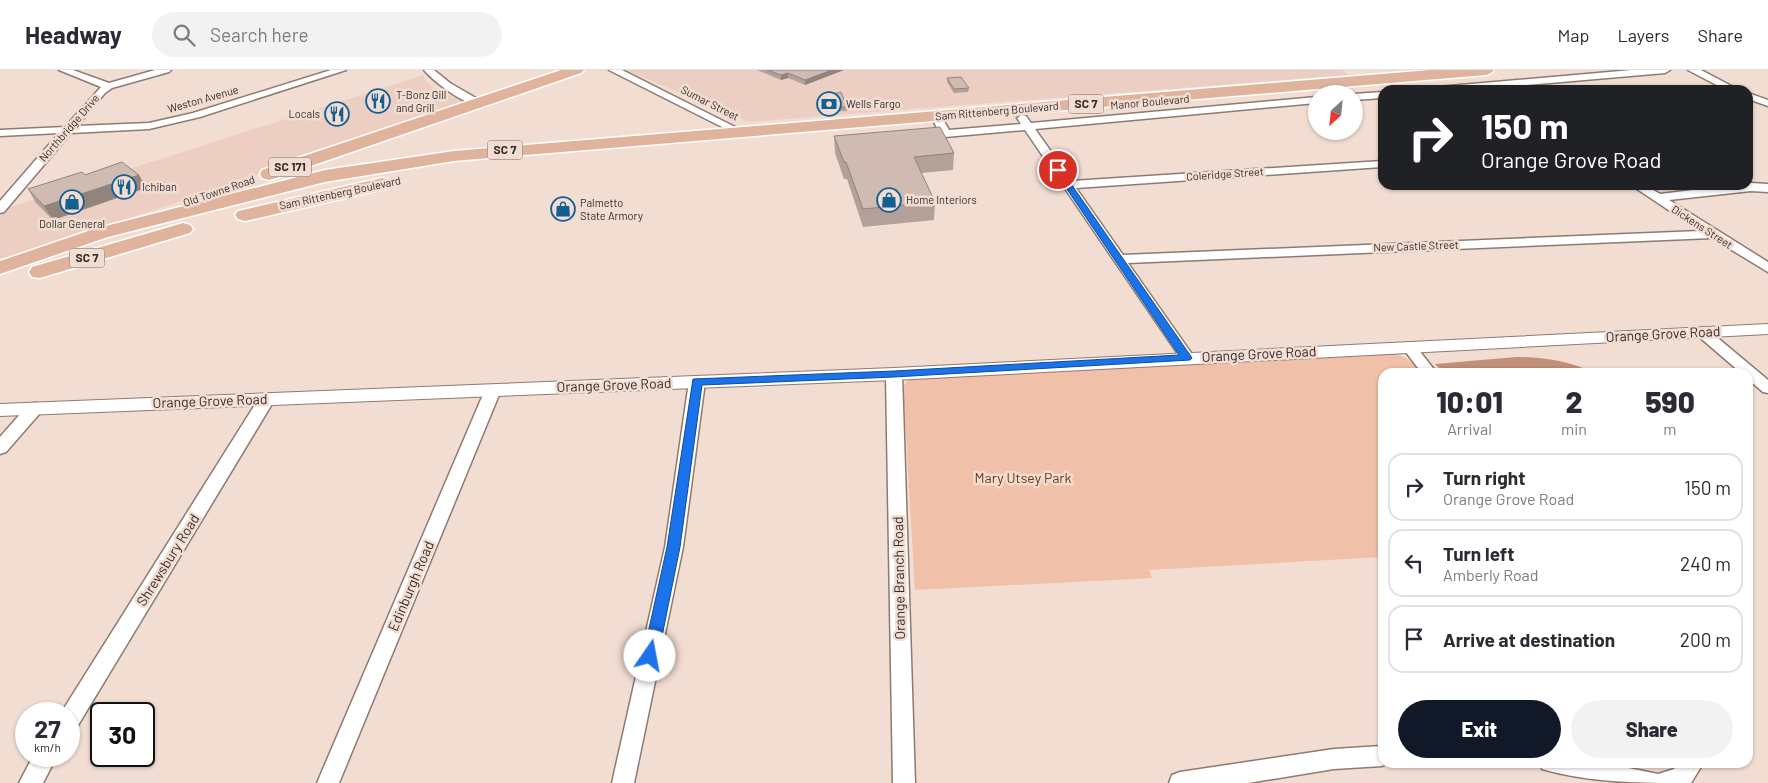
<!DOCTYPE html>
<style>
:root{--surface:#fff;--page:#f2f2f3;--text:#2b2b33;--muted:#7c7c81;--line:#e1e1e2;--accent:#111827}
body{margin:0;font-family:Barlow,sans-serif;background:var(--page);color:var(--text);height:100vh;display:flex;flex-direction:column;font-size:19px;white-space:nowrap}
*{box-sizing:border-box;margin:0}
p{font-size:16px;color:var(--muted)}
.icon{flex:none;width:28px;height:28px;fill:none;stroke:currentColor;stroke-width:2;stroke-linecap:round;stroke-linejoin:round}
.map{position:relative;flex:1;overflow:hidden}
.details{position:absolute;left:1378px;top:298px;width:375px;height:400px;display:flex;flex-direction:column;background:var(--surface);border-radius:15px;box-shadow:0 1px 4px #0004}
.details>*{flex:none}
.guide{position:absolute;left:1378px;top:15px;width:375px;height:105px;border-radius:15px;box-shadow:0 1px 4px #0004;background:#202124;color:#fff;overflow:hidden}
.needle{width:32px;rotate:207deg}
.controls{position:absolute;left:1308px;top:15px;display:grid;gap:10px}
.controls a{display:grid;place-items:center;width:55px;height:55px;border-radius:50%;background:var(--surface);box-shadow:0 1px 4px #0004;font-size:25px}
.speed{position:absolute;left:15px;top:632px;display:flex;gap:10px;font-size:25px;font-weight:700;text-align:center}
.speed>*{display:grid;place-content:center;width:65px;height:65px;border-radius:50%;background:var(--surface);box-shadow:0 1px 4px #0004;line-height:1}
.speed small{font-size:12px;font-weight:400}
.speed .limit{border:2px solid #111;border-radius:8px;background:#fff;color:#111}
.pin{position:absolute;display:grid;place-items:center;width:42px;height:42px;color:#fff;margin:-21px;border:2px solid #fff;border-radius:50%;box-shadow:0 1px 5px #0007}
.me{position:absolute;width:55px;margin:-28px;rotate:12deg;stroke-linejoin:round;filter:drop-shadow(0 0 4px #0008)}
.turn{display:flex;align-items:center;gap:18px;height:105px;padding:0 20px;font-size:22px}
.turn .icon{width:65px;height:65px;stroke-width:2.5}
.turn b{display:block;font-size:35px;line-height:42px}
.eta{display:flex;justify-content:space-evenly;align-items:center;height:85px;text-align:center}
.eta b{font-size:30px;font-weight:800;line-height:35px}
.button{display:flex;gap:10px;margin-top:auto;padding:10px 20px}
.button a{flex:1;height:58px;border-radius:30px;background:var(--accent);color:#fff;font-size:20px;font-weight:800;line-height:58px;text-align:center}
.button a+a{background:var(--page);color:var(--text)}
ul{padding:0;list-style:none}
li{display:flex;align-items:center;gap:15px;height:68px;margin:0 10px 8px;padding:0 10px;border:2px solid var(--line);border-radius:15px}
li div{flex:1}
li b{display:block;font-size:19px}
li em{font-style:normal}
header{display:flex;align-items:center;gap:30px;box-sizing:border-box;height:70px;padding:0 25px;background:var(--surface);border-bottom:1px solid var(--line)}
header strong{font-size:24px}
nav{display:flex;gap:28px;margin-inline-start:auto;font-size:18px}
.search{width:350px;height:45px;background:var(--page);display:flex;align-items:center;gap:12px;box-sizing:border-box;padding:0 18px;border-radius:28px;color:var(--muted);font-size:19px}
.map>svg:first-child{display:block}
.built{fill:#eccfc2}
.green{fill:#f1c0a9}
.forest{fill:#c29078}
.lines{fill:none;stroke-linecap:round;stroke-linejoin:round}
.minor-casing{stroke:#8d7a71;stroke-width:3}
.tertiary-casing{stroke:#8d7a71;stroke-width:2}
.primary-casing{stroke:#fff;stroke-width:3}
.minor{fill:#fff;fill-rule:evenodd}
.tertiary{fill:#fff;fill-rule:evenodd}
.primary{fill:#e0b39d;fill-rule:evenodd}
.wall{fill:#b3a199}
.shaded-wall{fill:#92837d}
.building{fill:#d0bbb2;stroke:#92837d}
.route{fill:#1a73e8;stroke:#114b97}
.labels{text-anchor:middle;stroke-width:5;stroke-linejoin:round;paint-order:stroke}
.far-poi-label{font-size:11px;fill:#352d29;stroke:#f2ddd3;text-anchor:start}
.far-street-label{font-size:11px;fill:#352d29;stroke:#f2ddd3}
.shield{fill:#f2ddd3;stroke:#6e625c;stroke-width:1}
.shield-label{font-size:12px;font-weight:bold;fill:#352d29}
.street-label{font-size:14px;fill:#352d29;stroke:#f2ddd3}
.park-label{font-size:14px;fill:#72330f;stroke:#f2ddd3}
</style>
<header>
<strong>Headway</strong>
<div class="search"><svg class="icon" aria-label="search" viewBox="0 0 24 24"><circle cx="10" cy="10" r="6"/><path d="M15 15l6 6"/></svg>Search here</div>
<nav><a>Map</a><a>Layers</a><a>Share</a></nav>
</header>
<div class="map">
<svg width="1768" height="713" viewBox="0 0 1768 713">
<rect width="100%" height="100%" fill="#f2ddd3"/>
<path class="built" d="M626 0H1342L1348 5 748 52Z
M424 5 425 10 432 16 460 31V34L187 129 0 191V146L7 138Z"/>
<path class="green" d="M1393 284C1406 286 1412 292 1421 302H1382V487L1149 500 1152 508 915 520 903 316 909 309Z"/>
<path class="forest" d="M1516 287C1543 287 1568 291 1593 302H1443L1435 294Z"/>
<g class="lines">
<g class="minor-casing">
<path id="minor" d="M59 0H73L109 13 155 0H171L169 2 112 18 105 23 77 56 149 53 193 43 331 0H346L200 47 149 59 71 63 4 142 0 143V131L59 63 0 66V60L65 57 101 17Z
M424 0H434L450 13 486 34 485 36C469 39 434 12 424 0Z
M609 0H622L745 62 744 64H736Z
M1632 0H1670L1665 3 1471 20H1432L1437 17Z
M1688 0H1701L1739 20H1726Z
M1382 22V28L1354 30V24Z
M1748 23 1768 30V36L1748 29Z
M1316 27V33L1035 59 1072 111 1382 91V97L1076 118 1123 185 1700 161 1631 115H1645L1660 124 1751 113 1768 114V122L1751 121 1669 130 1768 192V202L1712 168 1128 193 1194 287 1192 290H1182L1025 60 945 67 940 64 931 46 932 44H940L949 60 1021 54 1017 48 1022 45 1026 46 1031 53Z
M1702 258 1707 259 1768 310V323L1763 322 1748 309V302H1740L1697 265 1695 262 1697 259Z
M1409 273 1414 274 1436 302H1421L1402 277 1404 274Z
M894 299 899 301 902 304 915 713H893L886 304 889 301Z
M697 307 702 309 705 312 683 477 634 713H612L665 477 689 312 692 309Z
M493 315 499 316 501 320 339 713H317L485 320 487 316Z
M267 324 273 325 275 329 77 657 69 660V644L61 643 261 325Z
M35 333 41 334 43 338 41 342 6 382 0 384V367L29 334Z
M1382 676V692H1390L1382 696 1334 699 1248 713H1169L1172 705 1180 702 1334 679Z
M33 686H57L43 713H19Z
M1539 692H1599L1658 704 1674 699 1679 692H1704L1691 713C1641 713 1590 713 1542 699Z"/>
</g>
<g class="tertiary-casing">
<path id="tertiary" d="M1768 254V264L894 310 0 346V334L894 298Z"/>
</g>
<g class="primary-casing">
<path id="primary" d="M561 0H584L581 3 276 108 269 110 262 108 260 104 262 100Z
M1430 0H1494L1491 3 1486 5 454 91 325 112 108 167 0 204V191L94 159 325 100 454 81Z
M382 108 389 110 391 114 389 118 245 151 238 149 235 145 238 141Z
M183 153 190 155 193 159 190 163 40 208 32 207 29 202 32 197Z"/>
</g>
<use href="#minor" class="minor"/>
<use href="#tertiary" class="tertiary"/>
<use href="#primary" class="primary"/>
</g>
<path class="wall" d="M757 0H844L805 15 788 8 781 10Z
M947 8 969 18 968 22 954 23 947 12Z
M821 27 847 37V41L827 42 821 31Z
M834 66 954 83 953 100 921 103 935 132 934 150 863 157 847 109H844L835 83Z
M85 105H139L146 118 53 150 36 133 28 119Z"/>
<path class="shaded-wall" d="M832 0H844L805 15V10Z
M788 3V8L781 10V5Z
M139 105 146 118 53 150 44 136Z"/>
<path class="building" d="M767 0H832L805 10 788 3 781 5Z
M961 7 969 18 954 19 947 8Z
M841 22 847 37 827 38 821 27Z
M940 57 954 83 914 87 935 132 863 139 846 92H844L834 66Z
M122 92 139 105 44 136 28 119 82 102 85 105Z"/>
<path class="route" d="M1055 98H1060L1190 285 1192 288 1190 290 894 307 702 315 680 477 658 586 656 590 650 592 645 590 643 586 667 477 693 309 894 301 1179 285 1054 100Z"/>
<defs>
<g id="restaurant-ring" transform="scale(1.25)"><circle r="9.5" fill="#f2ddd3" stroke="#125f92" stroke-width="1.5"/><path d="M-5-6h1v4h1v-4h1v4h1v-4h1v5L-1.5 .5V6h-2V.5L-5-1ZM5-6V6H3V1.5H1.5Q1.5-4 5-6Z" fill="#125f92"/></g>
<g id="bank-ring" transform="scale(1.25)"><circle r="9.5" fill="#f2ddd3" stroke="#125f92" stroke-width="1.5"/><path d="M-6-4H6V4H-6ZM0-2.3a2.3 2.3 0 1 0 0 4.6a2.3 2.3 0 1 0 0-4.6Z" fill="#125f92"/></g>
<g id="shop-ring" transform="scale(1.25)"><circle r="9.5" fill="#f2ddd3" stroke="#125f92" stroke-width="1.5"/><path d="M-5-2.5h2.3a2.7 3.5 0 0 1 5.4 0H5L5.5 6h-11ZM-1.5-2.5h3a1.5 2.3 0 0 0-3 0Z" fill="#125f92"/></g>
</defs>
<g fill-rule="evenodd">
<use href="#restaurant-ring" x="378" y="31"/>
<use href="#bank-ring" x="829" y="34"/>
<use href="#restaurant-ring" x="337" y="44"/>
<use href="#restaurant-ring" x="124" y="117"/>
<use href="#shop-ring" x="889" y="130"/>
<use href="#shop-ring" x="72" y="132"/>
<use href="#shop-ring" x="563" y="139"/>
</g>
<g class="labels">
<g class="far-poi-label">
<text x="396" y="29">T-Bonz Gill<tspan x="396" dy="13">and Grill</tspan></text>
<text x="846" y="38">Wells Fargo</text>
<text x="320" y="48" text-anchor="end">Locals</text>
<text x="142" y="121">Ichiban</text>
<text x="906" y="134">Home Interiors</text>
<text x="580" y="137">Palmetto<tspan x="580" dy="13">State Armory</tspan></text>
<text x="72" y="158" text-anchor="middle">Dollar General</text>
</g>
<g class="far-street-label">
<text transform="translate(203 29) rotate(-16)" y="4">Weston Avenue</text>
<text transform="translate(1150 32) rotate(-5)" y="4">Manor Boulevard</text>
<text transform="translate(710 33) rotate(27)" y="4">Sumar Street</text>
<text transform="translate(997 41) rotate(-5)" y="4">Sam Rittenberg Boulevard</text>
<text transform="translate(69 58) rotate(-49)" y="4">Northbridge Drive</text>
<text transform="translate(1225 104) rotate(-4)" y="4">Coleridge Street</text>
<text transform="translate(219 121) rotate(-19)" y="4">Old Towne Road</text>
<text transform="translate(340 123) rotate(-12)" y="4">Sam Rittenberg Boulevard</text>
<text transform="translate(1702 157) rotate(33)" y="4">Dickens Street</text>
<text transform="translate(1416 176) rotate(-2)" y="4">New Castle Street</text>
</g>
<g class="shield">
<rect x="1068.5" y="24.5" width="35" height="19" rx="4"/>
<rect x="487.5" y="70.5" width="35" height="19" rx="4"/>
<rect x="269" y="87.5" width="42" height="19" rx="4"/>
<rect x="69.5" y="178.5" width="35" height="19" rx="4"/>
</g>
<g class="shield-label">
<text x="1086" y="38">SC 7</text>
<text x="505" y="84">SC 7</text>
<text x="290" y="101">SC 171</text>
<text x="87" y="192">SC 7</text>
</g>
<g class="street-label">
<text transform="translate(1663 264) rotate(-3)" y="5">Orange Grove Road</text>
<text transform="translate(1259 284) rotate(-3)" y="5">Orange Grove Road</text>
<text transform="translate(614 315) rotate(-2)" y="5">Orange Grove Road</text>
<text transform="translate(210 331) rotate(-2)" y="5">Orange Grove Road</text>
<text transform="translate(168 490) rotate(-58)" y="5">Shrewsbury Road</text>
<text transform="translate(899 508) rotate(-91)" y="5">Orange Branch Road</text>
<text transform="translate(411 516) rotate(-67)" y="5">Edinburgh Road</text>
</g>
<g class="park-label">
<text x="1023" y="413">Mary Utsey Park</text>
</g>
</g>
</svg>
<div class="controls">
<a><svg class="needle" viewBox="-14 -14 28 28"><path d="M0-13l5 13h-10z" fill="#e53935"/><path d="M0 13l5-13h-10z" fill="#7c7c81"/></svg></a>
</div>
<div class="speed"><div>27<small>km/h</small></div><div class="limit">30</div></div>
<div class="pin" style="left:1058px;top:100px;background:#d93025"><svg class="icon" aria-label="arrive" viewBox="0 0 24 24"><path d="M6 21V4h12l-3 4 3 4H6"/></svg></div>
<svg class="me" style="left:650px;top:586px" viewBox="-20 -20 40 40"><circle r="19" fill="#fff"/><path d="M0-13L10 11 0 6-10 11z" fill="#1a73e8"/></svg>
<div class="guide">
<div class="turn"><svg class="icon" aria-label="right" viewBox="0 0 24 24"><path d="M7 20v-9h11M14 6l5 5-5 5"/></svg><div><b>150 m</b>Orange Grove Road</div></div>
</div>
<section class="details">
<div class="eta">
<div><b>10:01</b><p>Arrival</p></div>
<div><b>2</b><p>min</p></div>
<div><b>590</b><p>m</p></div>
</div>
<ul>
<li><svg class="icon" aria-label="right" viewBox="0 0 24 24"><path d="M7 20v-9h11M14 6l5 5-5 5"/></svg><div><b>Turn right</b><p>Orange Grove Road</p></div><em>150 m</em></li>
<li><svg class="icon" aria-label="left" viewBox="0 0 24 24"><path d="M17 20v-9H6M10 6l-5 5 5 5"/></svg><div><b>Turn left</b><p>Amberly Road</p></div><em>240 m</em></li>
<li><svg class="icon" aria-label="arrive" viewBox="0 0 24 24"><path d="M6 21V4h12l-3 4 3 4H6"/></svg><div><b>Arrive at destination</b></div><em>200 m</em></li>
</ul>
<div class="button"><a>Exit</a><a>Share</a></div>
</section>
</div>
